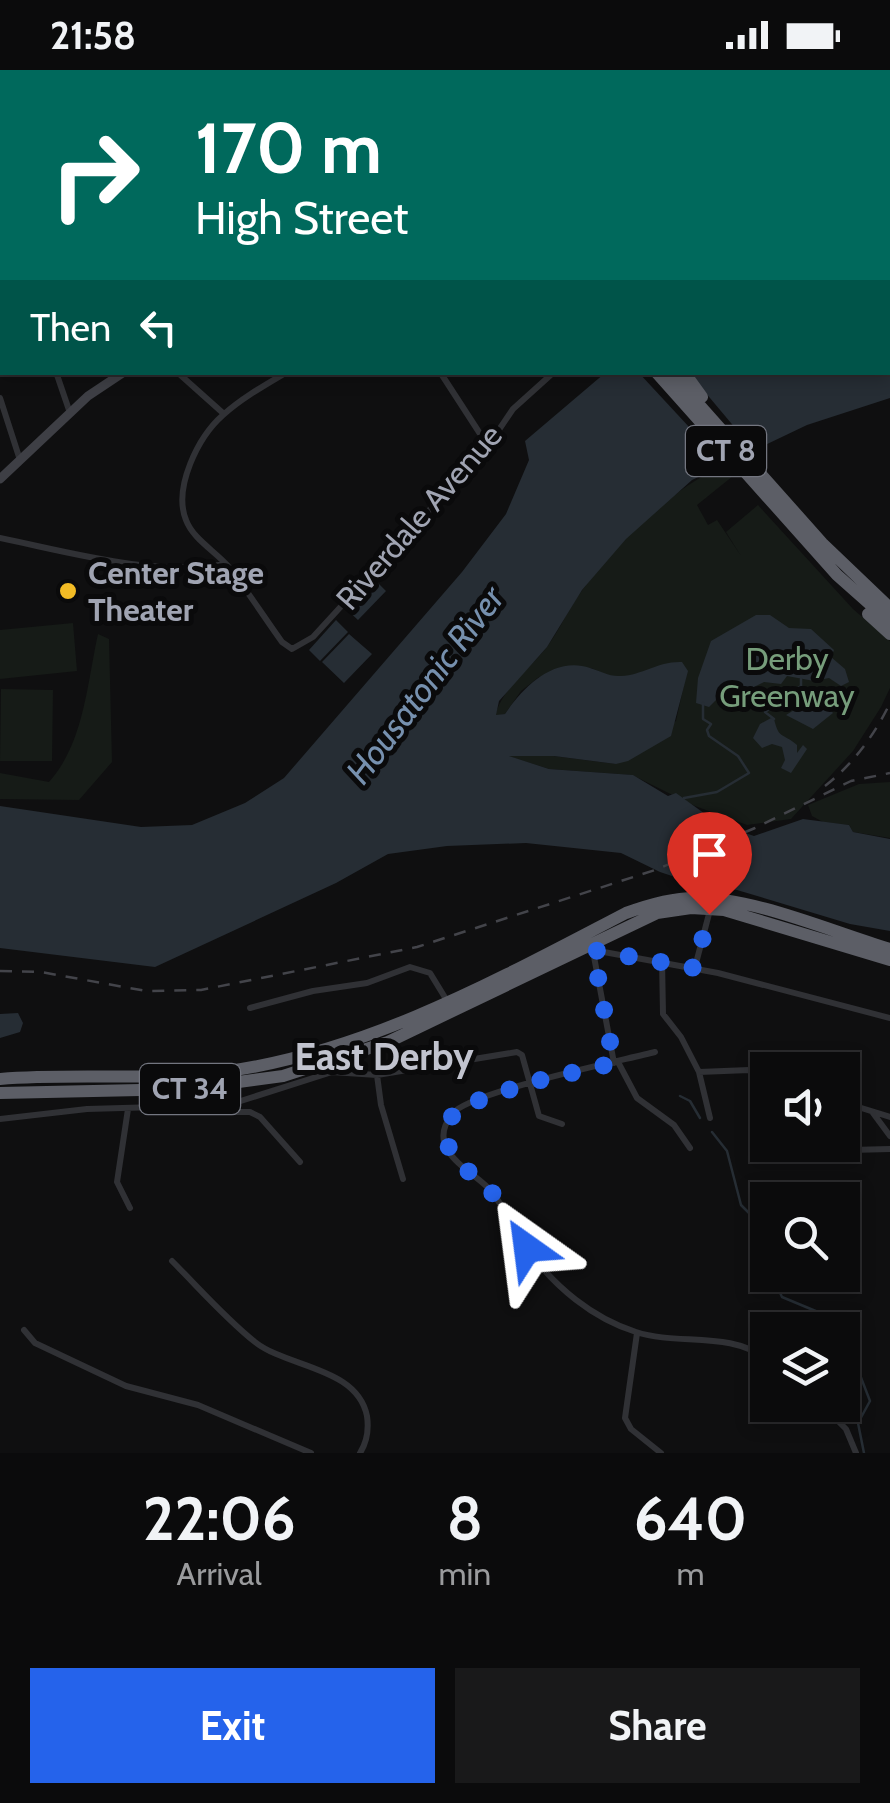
<!DOCTYPE html>
<style>
:root{--surface:#0b0b0c;--page:#19191a;--text:#f1f3f6;--muted:#9a9b9d;--line:#2b2b2d;--accent:#2563eb}
body{margin:0;font-family:Cabin,sans-serif;background:var(--page);color:var(--text);height:100vh;display:flex;flex-direction:column;font-size:38px;white-space:nowrap}
*{box-sizing:border-box;margin:0}
p{font-size:32px;color:var(--muted)}
.icon{flex:none;width:55px;height:55px;fill:none;stroke:currentColor;stroke-width:2;stroke-linecap:round;stroke-linejoin:round}
.map{position:relative;height:1383px;overflow:hidden}
.side{display:flex;flex-direction:column;background:var(--surface);flex:1}
.side>*{flex:none}
.guide{position:absolute;left:0px;top:0px;width:890px;height:305px;box-shadow:0 5px 15px #0003,0 0 0 2px var(--line);background:#00695c;color:#fff;overflow:hidden}
.fabs{position:absolute;left:750px;top:982px;display:grid;gap:20px}
.fabs a{display:grid;place-items:center;width:110px;height:110px;border-radius:0px;background:var(--surface);box-shadow:0 5px 15px #0003,0 0 0 2px var(--line);font-size:50px}
.pin{position:absolute;display:grid;place-items:center;width:85px;height:85px;color:#fff;margin:-102px -42px;border-radius:50% 50% 50% 0;rotate:-45deg;box-shadow:0 0 10px #0007}
.pin .icon{rotate:45deg}
.me{position:absolute;width:110px;margin:-55px;rotate:329deg;stroke-linejoin:round;filter:drop-shadow(0 0 8px #0008)}
.turn{display:flex;align-items:center;gap:35px;height:210px;padding:0 30px;font-size:45px}
.turn .icon{width:130px;height:130px;stroke-width:2.5}
.turn b{display:block;font-size:70px;line-height:85px}
.then{display:flex;align-items:center;height:95px;padding:0 30px;background:#0003;gap:20px;font-size:38px}
.eta{display:flex;justify-content:space-evenly;align-items:center;height:170px;text-align:center}
.eta b{font-size:60px;font-weight:700;line-height:70px}
.button{display:flex;gap:20px;margin-top:auto;padding:20px 30px}
.button a{flex:1;height:115px;border-radius:0px;background:var(--accent);color:#fff;font-size:40px;font-weight:700;line-height:115px;text-align:center}
.button a+a{background:var(--page);color:var(--text)}
.status{display:flex;justify-content:space-between;align-items:center;height:70px;padding:0 50px;background:var(--surface);direction:ltr}
.status svg{height:28px;fill:currentColor}
.map>svg:first-child{display:block}
.green{fill:#161b17}
.water{fill:#262d34}
.pier{fill:#0f0f10}
.lines{fill:none;stroke-linecap:round;stroke-linejoin:round}
.stream{stroke:#262d34;stroke-width:2.5}
.street{stroke:#303135;stroke-width:6}
.secondary{stroke:#3e3f45;stroke-width:9}
.highway{stroke:#5c5e66;stroke-width:12}
.rail{stroke:#43444a;stroke-width:2.5;stroke-dasharray:12 10;stroke-linecap:butt}
.route{stroke:#2563eb;stroke-width:18;stroke-dasharray:0 32.4}
.poi-dot{fill:#f2bb25;stroke:#0a0a0b;stroke-width:4}
.labels{text-anchor:middle;stroke-width:10;stroke-linejoin:round;paint-order:stroke}
.shield{fill:#0a0a0b;stroke:#737680;stroke-width:2.5}
.shield-label{font-size:30px;font-weight:bold;fill:#a0a4b2}
.street-label{font-size:32px;fill:#a0a4b2;stroke:#0a0a0b}
.poi-label{font-size:32px;font-weight:bold;fill:#a0a4b2;stroke:#0a0a0b;text-anchor:start}
.park-label{font-size:32px;fill:#769d7b;stroke:#0a0a0b}
.water-label{font-size:35px;font-style:italic;fill:#7690ae;stroke:#0a0a0b}
.quarter-label{font-size:38px;font-weight:bold;fill:#c1c3ce;stroke:#0a0a0b}
</style>
<div class="status"><b>21:58</b><svg viewBox="0 0 49 12"><path d="M0 12V9h3v3zM5 12V6h3v6zM10 12V3h3v9zM15 12V0h3v12zM26 1h20v11H26zM47 4h2v5h-2z"/></svg></div>
<div class="map">
<svg width="890" height="1383" viewBox="0 0 890 1383">
<rect width="100%" height="100%" fill="#0f0f10"/>
<path class="green" d="M722 396 733 406 697 435 708 455 717 450 741 486 726 462 758 435 853 539 890 571V618L881 637 853 681 791 749 747 755 695 736 632 705 549 699 505 685 554 686 616 694 676 651 686 606 611 607 591 598 539 607 521 621 505 644 495 646C502 618 529 600 546 578 560 560 569 537 583 519 619 471 667 422 722 396Z
M73 553 77 601 0 609V560Z
M98 564 109 569 112 692 79 730 0 729V703L49 712C84 673 87 614 98 564Z
M1 619 53 620 52 691H0Z
M890 712V768L853 762 849 755 823 752 812 746 808 735 859 714Z"/>
<path class="water" d="M890 202V328L807 355 692 410 626 469 582 520 547 577 499 631 496 645 505 644C523 617 554 586 590 598 601 601 609 607 621 606 643 605 658 591 682 592L688 601 671 666 628 691 616 694 554 686H509L549 699 633 705 668 726 676 723 719 754 754 766 803 749 849 755 853 762 890 769V861L850 854 737 820 699 815 660 802 621 783 526 773 447 776 388 784 336 813 155 897 0 878V736L141 757 192 755 245 733 284 708 462 502 506 444 529 390 525 371 605 303 888 302Z
M374 509 386 521 358 550 346 539Z
M756 545H770L789 558 811 559 834 580 831 587 845 599 849 612 841 616 829 608 814 611 787 606 781 614 764 612 744 622 723 623 709 637 696 633 698 608 711 571Z
M336 550 348 562 320 591 309 580Z
M349 564 372 584 344 613 322 592Z
M807 632 826 635 833 643 813 659 786 645Z
M771 648 774 649C779 670 782 662 797 675V683L803 675 807 679 791 703 781 698 785 690 782 677 772 674 762 678 753 668 760 654Z
M18 943 23 953 20 962 0 968V944Z"/>
<path class="pier" d="M639 303H689L757 384 728 399Z"/>
<g class="lines">
<path class="stream" d="M790 625 801 639
M774 649 765 642 801 616V609
M684 728 717 722 749 703 738 686 709 666 707 660 711 654 703 649V633
M680 1026 690 1031 700 1048
M712 1062 727 1081 741 1135 750 1144 768 1194
M772 1205 782 1227 818 1242 833 1260
M842 1272 844 1273
M850 1279 870 1331 858 1353 864 1383"/>
<path class="street" d="M622 0 623 2
M82 2 85 0
M201 2 204 0
M888 101H890
M0 163 2 162
M0 249 2 248
M56 302 70 343
M177 302 224 344
M287 302C265 315 242 328 223 345 198 367 173 418 186 450 193 469 215 481 228 496 247 520 264 547 282 572L292 579 313 567 488 376 513 339 554 302
M440 302 488 376
M0 328 20 390
M0 468C73 483 151 506 226 494
M592 876 614 993
M593 880 718 903 890 948
M662 890 663 944 681 967 699 1002 710 1048
M695 897 710 840
M250 938 313 921 367 913 410 897 430 903 449 934
M655 982C620 991 469 1022 452 1044 423 1082 475 1101 492 1122 506 1140 515 1162 528 1180 555 1217 592 1248 636 1262 679 1276 729 1260 768 1290
M618 992 637 1028 674 1055 690 1078
M332 1002 377 1005 517 982 522 985 539 1046 562 1054
M699 1002 749 1000 768 1004
M377 1005 381 1035 403 1109
M842 1032 890 1047
M228 1035 234 1042H250L260 1047 300 1092
M128 1039 117 1112 130 1138
M873 1043 890 1066
M0 1049 87 1039 228 1035 332 1002
M837 1075 851 1080 890 1079
M172 1191C199 1218 225 1248 255 1272 288 1298 357 1297 367 1346 369 1360 367 1372 360 1383
M24 1260 35 1273 126 1316 198 1335 311 1383
M637 1263 625 1348 631 1359 661 1383
M822 1335 846 1359 856 1383"/>
<path class="secondary" d="M11 0 14 2
M273 0 275 2
M410 0 411 2
M472 2 480 0
M820 2 828 0
M0 409 88 326 124 302"/>
<path class="highway" d="M516 0 517 2
M526 0 527 2
M656 302 837 505 890 552
M670 302 822 473 890 538
M684 302 702 327
M868 544 890 564
M0 1009C74 1003 148 1011 222 1002 366 983 499 909 626 843 648 835 671 828 694 828 754 827 832 862 890 879
M0 1023 187 1019 283 1006 388 972 657 843 691 838 724 840 890 890"/>
<path class="rail" d="M825 716C853 694 874 666 890 633
M0 901 41 902 146 921 201 920 417 877 655 800 755 758 851 711 890 703"/>
</g>
<g class="lines">
<path class="route" d="M527 1178 491 1121 453 1088 446 1070 449 1050 460 1037 528 1013 614 993 593 880 695 898 709 844"/>
</g>
<circle class="poi-dot" cx="68" cy="521" r="10"/>
<g class="labels">
<g class="shield">
<rect x="686" y="356" width="80" height="50" rx="8"/>
<rect x="140" y="994" width="100" height="50" rx="8"/>
</g>
<g class="shield-label">
<text x="726" y="391">CT 8</text>
<text x="190" y="1029">CT 34</text>
</g>
<g class="street-label">
<text transform="translate(419 447) rotate(-49)" y="11">Riverdale Avenue</text>
</g>
<g class="poi-label">
<text x="88" y="514">Center Stage<tspan x="88" dy="37">Theater</tspan></text>
</g>
<g class="park-label">
<text x="787" y="600">Derby<tspan x="787" dy="37">Greenway</tspan></text>
</g>
<g class="water-label">
<text transform="translate(425 615) rotate(-53)" y="12">Housatonic River</text>
</g>
<g class="quarter-label">
<text x="384" y="1000">East Derby</text>
</g>
</g>
</svg>
<div class="fabs">
<a><svg class="icon" aria-label="sound" viewBox="0 0 24 24"><path d="M4 9h4l5-4v14l-5-4H4zM17 9q2 3 0 6"/></svg></a>
<a><svg class="icon" aria-label="search" viewBox="0 0 24 24"><circle cx="10" cy="10" r="6"/><path d="M15 15l6 6"/></svg></a>
<a><svg class="icon" aria-label="layers" viewBox="0 0 24 24"><path d="M12 4l9 5-9 5-9-5zM3 14l9 5 9-5"/></svg></a>
</div>
<div class="pin" style="left:709px;top:844px;background:#d93025"><svg class="icon" aria-label="arrive" viewBox="0 0 24 24"><path d="M6 21V4h12l-3 4 3 4H6"/></svg></div>
<svg class="me" style="left:527px;top:1178px" viewBox="-20 -20 40 40"><path d="M0-17L14 15 0 8-14 15z" fill="#2563eb" stroke="#fff" stroke-width="4"/></svg>
<div class="guide">
<div class="turn"><svg class="icon" aria-label="right" viewBox="0 0 24 24"><path d="M7 20v-9h11M14 6l5 5-5 5"/></svg><div><b>170 m</b>High Street</div></div>
<div class="then">Then<svg class="icon" aria-label="left" viewBox="0 0 24 24"><path d="M17 20v-9H6M10 6l-5 5 5 5"/></svg></div>
</div>
</div>
<section class="side">
<div class="eta">
<div><b>22:06</b><p>Arrival</p></div>
<div><b>8</b><p>min</p></div>
<div><b>640</b><p>m</p></div>
</div>
<div class="button"><a>Exit</a><a>Share</a></div>
</section>
